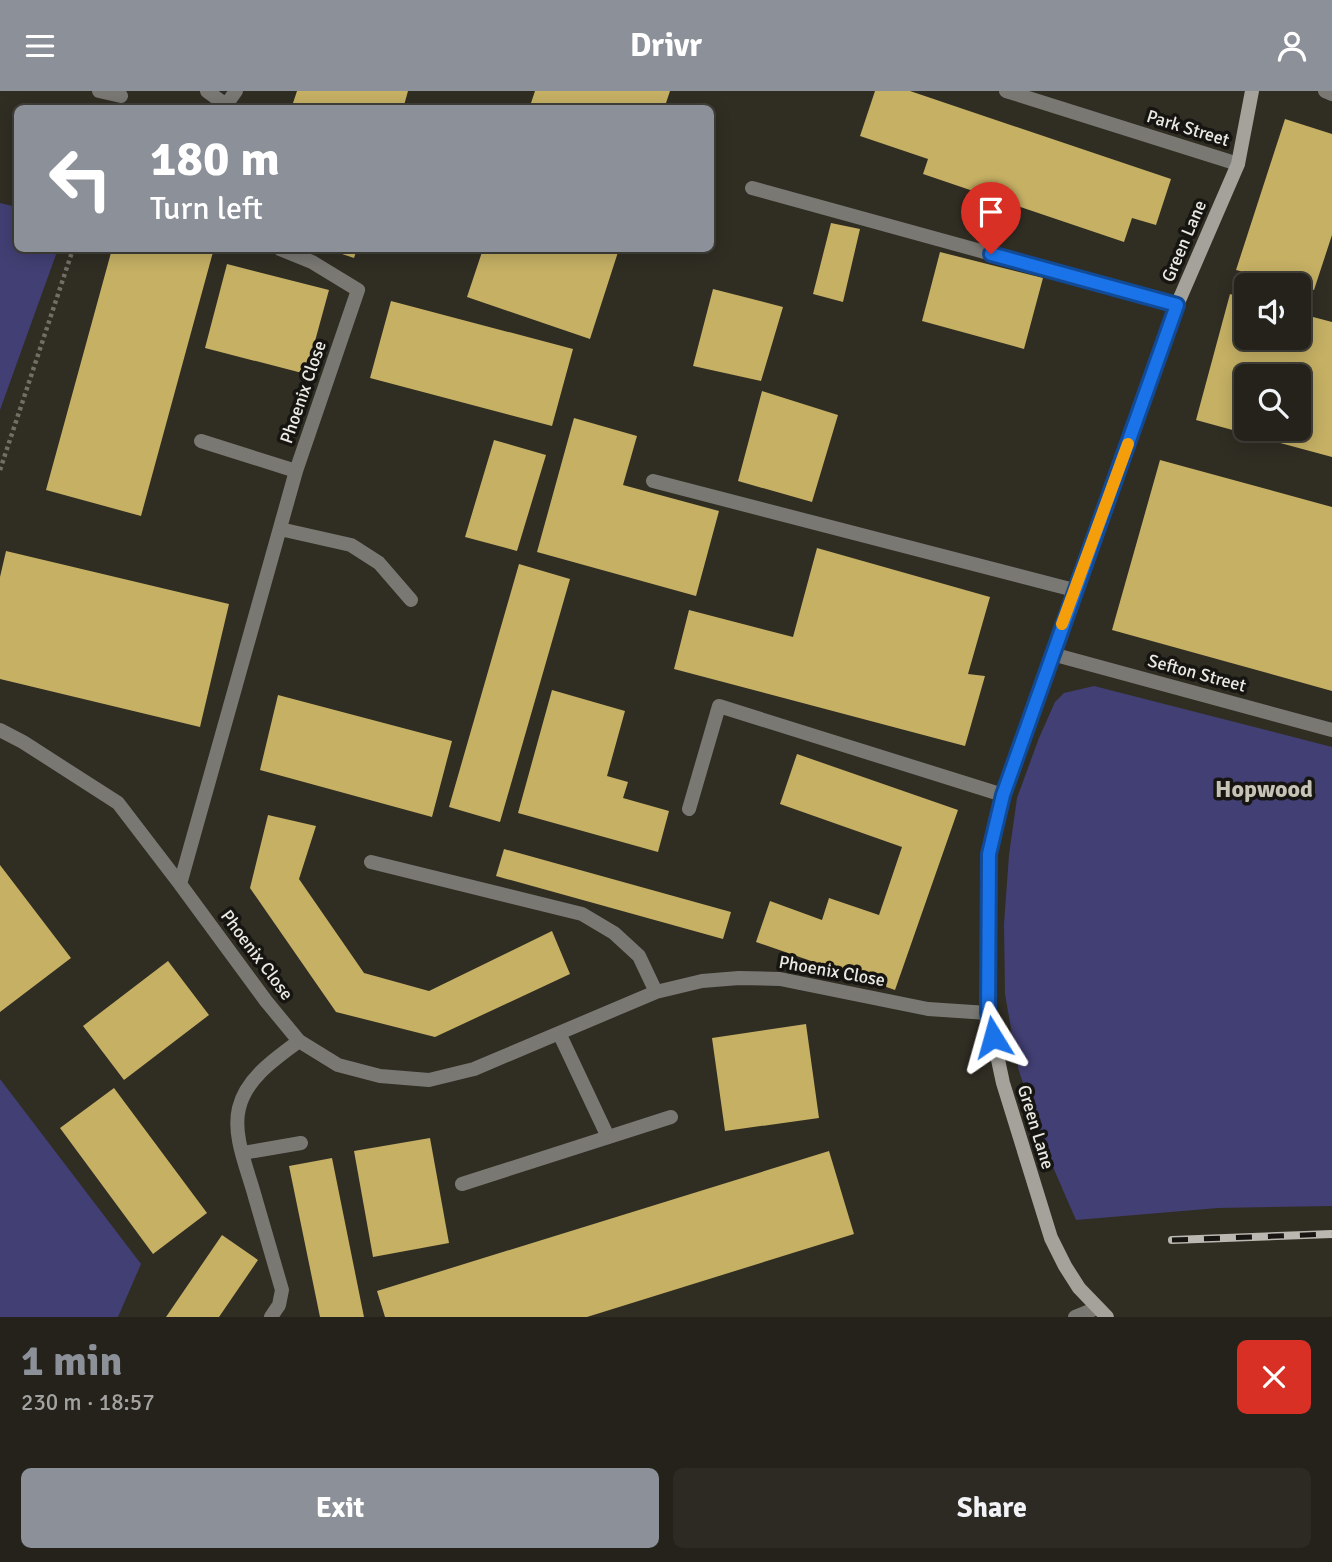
<!DOCTYPE html>
<meta charset="utf-8">
<style>
:root{--surface:#24221a;--page:#2c2a23;--text:#f1f3f6;--muted:#a3a4a2;--line:#413f39;--accent:#8c9099}
body{margin:0;font-family:Signika,sans-serif;background:var(--page);color:var(--text);height:100vh;display:flex;flex-direction:column;font-size:26px;white-space:nowrap}
*{box-sizing:border-box;margin:0}
p{font-size:23px;color:var(--muted)}
.icon{flex:none;width:38px;height:38px;fill:none;stroke:currentColor;stroke-width:2;stroke-linecap:round;stroke-linejoin:round}
.map{position:relative;height:1226px;overflow:hidden}
.side{display:flex;flex-direction:column;background:var(--surface);flex:1}
.side>*{flex:none}
.hud{position:absolute;left:14px;top:14px;width:700px;height:147px;border-radius:10px;box-shadow:0 4px 18px #0003,0 0 0 2px var(--line);background:#8c9099;color:#fff;overflow:hidden}
.fabs{position:absolute;left:1234px;top:182px;display:grid;gap:14px}
.fabs a{display:grid;place-items:center;width:77px;height:77px;border-radius:10px;background:var(--surface);box-shadow:0 4px 18px #0003,0 0 0 2px var(--line);font-size:35px}
.pin{position:absolute;display:grid;place-items:center;width:60px;height:60px;color:#fff;margin:-72px -30px;border-radius:50% 50% 50% 0;rotate:-45deg;box-shadow:0 0 7px #0007}
.pin .icon{rotate:45deg}
.me{position:absolute;width:77px;margin:-38px;rotate:352deg;stroke-linejoin:round;filter:drop-shadow(0 0 5px #0008)}
.turn{display:flex;align-items:center;gap:24px;height:147px;padding:0 21px;font-size:32px}
.turn .icon{width:91px;height:91px;stroke-width:2.5}
.turn b{display:block;font-size:49px;line-height:60px}
.round{display:grid;place-items:center;flex:none;width:74px;height:74px;border-radius:10px;background:var(--page)}
.overview{display:flex;align-items:center;justify-content:space-between;height:119px;padding:0 21px}
h1{font-size:42px;font-weight:800;line-height:52px;color:var(--accent)}
.button{display:flex;gap:14px;margin-top:auto;padding:14px 21px}
.button a{flex:1;height:80px;border-radius:10px;background:var(--accent);color:#fff;font-size:28px;font-weight:800;line-height:80px;text-align:center}
.button a+a{background:var(--page);color:var(--text)}
header{display:flex;justify-content:space-between;align-items:center;height:91px;padding:0 21px;background:var(--accent);color:#fff;font-size:32px;font-weight:800}
.map>svg:first-child{display:block}
.green{fill:#423f74}
.building{fill:#c5b064;fill-rule:evenodd}
.lines{fill:none;stroke-linecap:round;stroke-linejoin:round}
.path{stroke:#726f66;stroke-width:4.5;stroke-dasharray:3.5 3.5;stroke-linecap:butt}
.lane{stroke:#797873;stroke-width:14}
.street{stroke:#797873;stroke-width:14}
.secondary{stroke:#a4a29a;stroke-width:14}
.rail-casing{stroke:#bbb8b1;stroke-width:8}
.rail{stroke:#161511;stroke-width:5;stroke-dasharray:16;stroke-linecap:butt}
.route-casing{stroke:#114b97;stroke-width:18}
.route{stroke:#1a73e8;stroke-width:12}
.slow{stroke:#f59e0b;stroke-width:12}
.labels{text-anchor:middle;stroke-width:7;stroke-linejoin:round;paint-order:stroke}
.street-label{font-size:18px;fill:#ebe9e3;stroke:#161511}
.district-label{font-size:24px;font-weight:bold;fill:#c6c3b7;stroke:#161511}
</style>
<header><svg class="icon" aria-label="menu" viewBox="0 0 24 24"><path d="M4 6h16M4 12h16M4 18h16"/></svg>Drivr<svg class="icon" aria-label="person" viewBox="0 0 24 24"><circle cx="12" cy="8" r="4"/><path d="M4 21q1-7 8-7t8 7"/></svg></header>
<div class="map">
<svg width="1332" height="1226" viewBox="0 0 1332 1226">
<rect width="100%" height="100%" fill="#302d23"/>
<path class="green" d="M0 112 17 116 18 158H58L0 319Z
M1094 595 1332 656V1115L1218 1117 1076 1129 1046 1060 1018 977 1005 903 1004 833 1009 764 1017 707 1039 647 1055 611 1064 602Z
M0 988 141 1173 118 1226H0Z"/>
<path class="building" d="M297 0H408L403 18H291Z
M535 0H670L664 18H529Z
M875 0H910L1171 88 1156 134 1132 127 1124 151 923 83 928 68 860 45Z
M1285 28 1332 43V144L1314 199 1236 179Z
M831 132 860 138 843 211 813 203Z
M112 158H199L213 161 141 425 46 399Z
M327 158H357L354 167Z
M483 158H619L590 248 467 206Z
M940 161 1043 187 1024 258 922 230Z
M227 173 329 199 306 283 205 257Z
M713 198 783 216 761 290 693 275Z
M1230 203 1246 208V247H1298V222L1332 231V366L1196 329ZM1246 285H1298V338H1246Z
M391 210 573 258 552 335 370 287Z
M762 300 838 324 812 411 738 390Z
M574 327 637 345 623 394 719 420 696 505 537 461Z
M494 349 546 364 517 460 465 446Z
M1160 369 1332 416V600L1112 539Z
M817 457 990 506 968 583 985 585 965 655 674 578 689 519 793 546Z
M6 460 229 513 200 636 0 588V486Z
M519 473 570 488 500 731 449 716Z
M552 599 625 620 607 685 628 691 623 707 669 720 658 761 518 722Z
M278 604 452 650 432 726 260 679Z
M797 663 958 719 895 899 756 851 770 810 822 829 829 807 879 824 902 756 780 713Z
M268 724 316 735 299 788 364 882 429 900 552 840 570 883 435 946 336 921 250 797Z
M504 758 731 821 723 848 496 785Z
M0 774 71 867 0 921Z
M168 870 209 924 124 989 83 935Z
M806 933 819 1027 725 1040 712 947Z
M114 997 207 1122 153 1163 60 1037Z
M430 1047 449 1152 373 1166 354 1060Z
M829 1060 854 1143 587 1226H385L377 1200Z
M332 1067 364 1226H320L289 1075Z
M222 1144 258 1169 219 1226H166Z"/>
<g class="lines">
<path class="path" d="M0 379 73 158"/>
<path class="lane" d="M207 0 226 14 236 0
M752 97 1177 214
M280 158 312 171 358 199 296 380 180 793 266 910 299 950 338 974 380 985 429 989 474 978 656 901 702 890 739 887 780 888 928 918 988 922
M201 350 296 380
M653 390 1074 499
M280 438 351 454 379 472 411 509
M0 639 23 651 118 712 180 793
M689 718 719 615 1003 704
M371 771 582 823 614 842 639 865 656 901
M559 942 608 1046
M243 1062 301 1052
M462 1093 671 1026
M271 1226 279 1214 282 1199C273 1168 264 1137 255 1106 248 1079 232 1045 239 1017 246 987 276 967 299 950"/>
<path class="street" d="M99 0 121 5
M1006 0 1238 73
M1325 0 1332 3
M1052 563 1332 639
M1075 1226 1097 1217"/>
<path class="secondary" d="M1107 1226 1079 1197 1065 1175 1051 1147 1003 992 988 922 989 763 1003 704 1074 499 1177 214 1238 73 1252 0"/>
<g class="rail-casing">
<path id="rail" d="M1172 1149 1332 1143"/>
</g>
<use href="#rail" class="rail"/>
</g>
<g class="lines">
<g class="route-casing">
<path id="route" d="M991 163 1177 214 1003 704 989 763 988 922 993 946"/>
</g>
<use href="#route" class="route"/>
<path class="slow" d="M1062 533 1128 353"/>
</g>
<g class="labels">
<g class="street-label">
<text transform="translate(1188 37) rotate(17)" y="6">Park Street</text>
<text transform="translate(1184 150) rotate(-67)" y="6">Green Lane</text>
<text transform="translate(303 301) rotate(-71)" y="6">Phoenix Close</text>
<text transform="translate(1197 582) rotate(15)" y="6">Sefton Street</text>
<text transform="translate(257 864) rotate(53)" y="6">Phoenix Close</text>
<text transform="translate(832 880) rotate(10)" y="6">Phoenix Close</text>
<text transform="translate(1036 1036) rotate(73)" y="6">Green Lane</text>
</g>
<g class="district-label">
<text x="1264" y="706">Hopwood</text>
</g>
</g>
</svg>
<div class="fabs">
<a><svg class="icon" aria-label="sound" viewBox="0 0 24 24"><path d="M4 9h4l5-4v14l-5-4H4zM17 9q2 3 0 6"/></svg></a>
<a><svg class="icon" aria-label="search" viewBox="0 0 24 24"><circle cx="10" cy="10" r="6"/><path d="M15 15l6 6"/></svg></a>
</div>
<div class="pin" style="left:991px;top:163px;background:#d93025"><svg class="icon" aria-label="arrive" viewBox="0 0 24 24"><path d="M6 21V4h12l-3 4 3 4H6"/></svg></div>
<svg class="me" style="left:993px;top:946px" viewBox="-20 -20 40 40"><path d="M0-17L14 15 0 8-14 15z" fill="#1a73e8" stroke="#fff" stroke-width="4"/></svg>
<div class="hud">
<div class="turn"><svg class="icon" aria-label="left" viewBox="0 0 24 24"><path d="M17 20v-9H6M10 6l-5 5 5 5"/></svg><div><b>180 m</b>Turn left</div></div>
</div>
</div>
<section class="side">
<div class="overview"><div><h1>1 min</h1><p>230 m · 18:57</p></div><a class="round" style="background:#d93025;color:#fff"><svg class="icon" aria-label="close" viewBox="0 0 24 24"><path d="M6 6l12 12M18 6L6 18"/></svg></a></div>
<div class="button"><a>Exit</a><a>Share</a></div>
</section>
